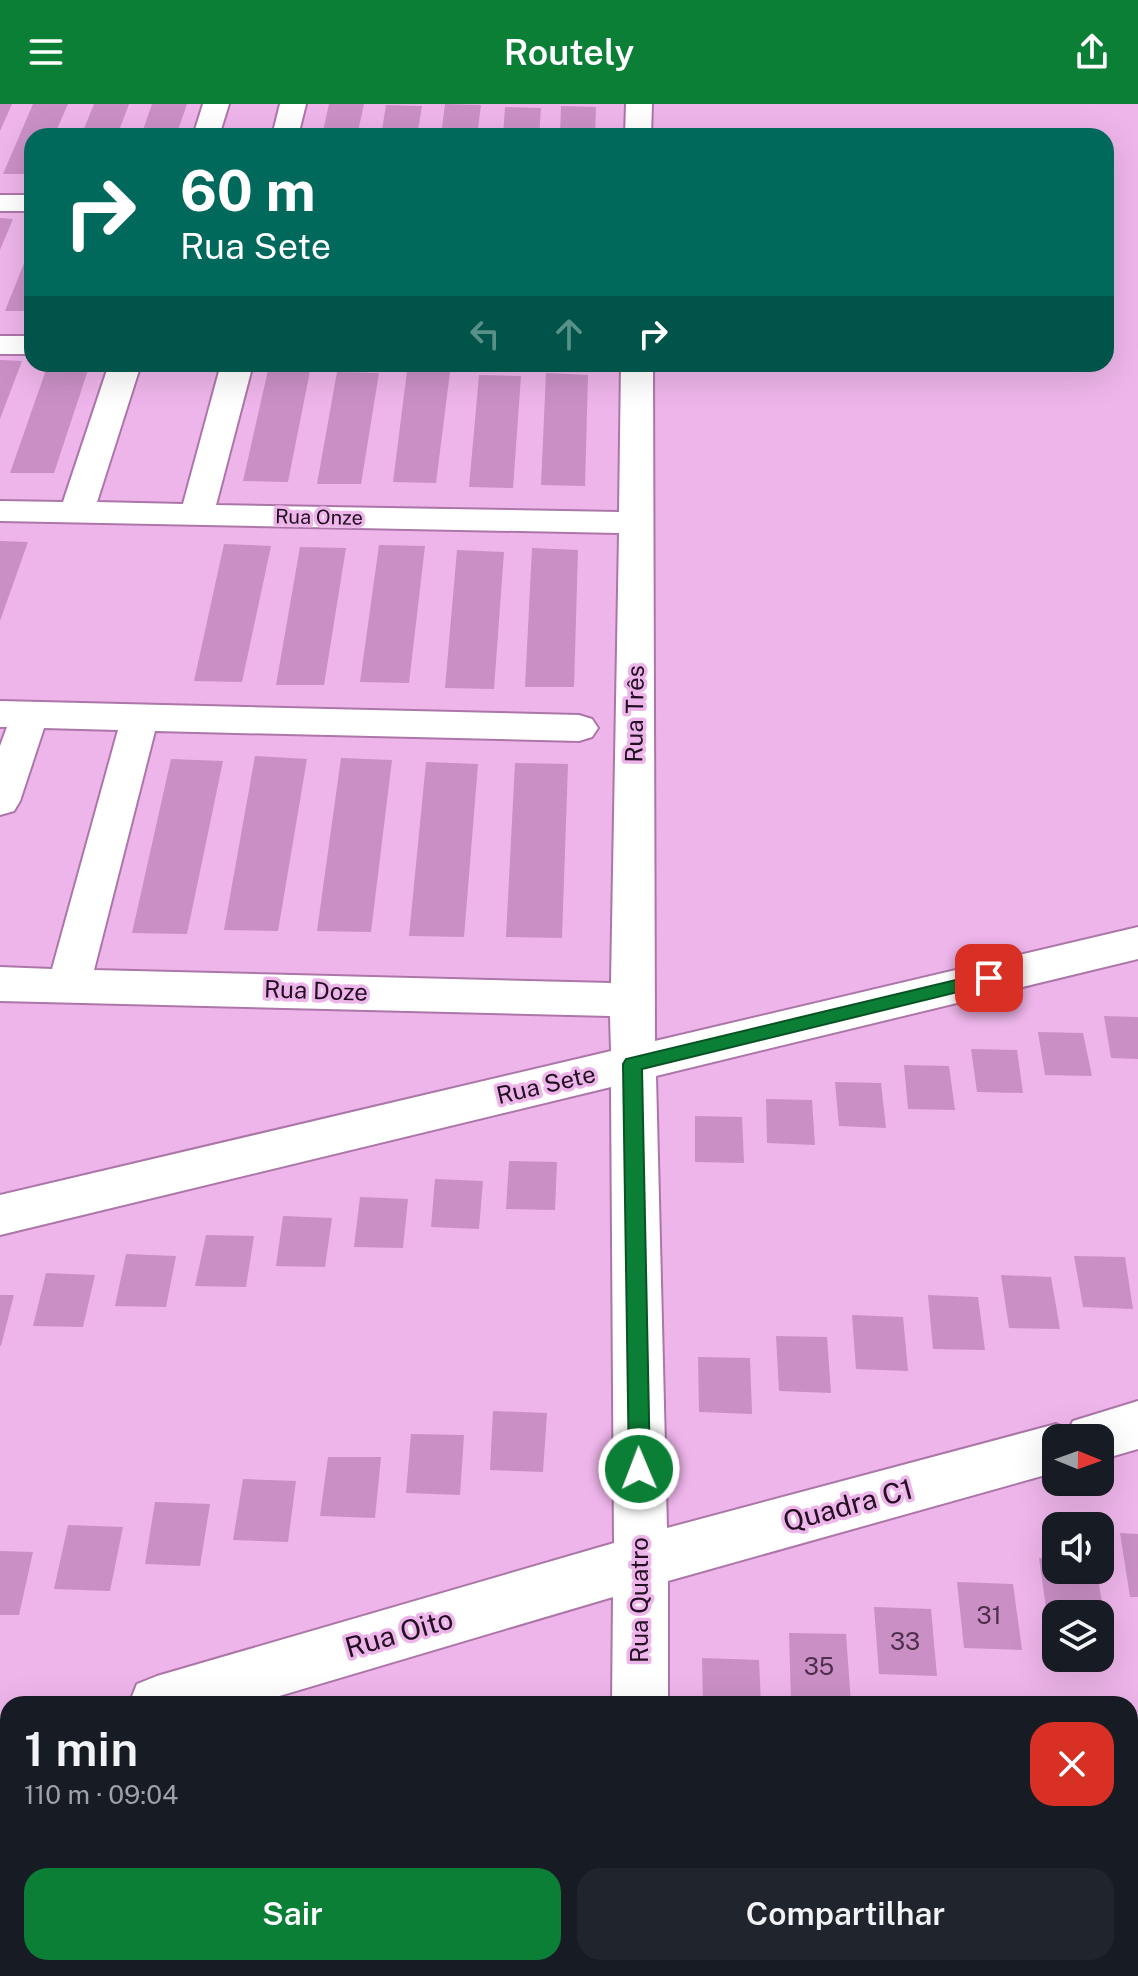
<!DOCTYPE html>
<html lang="pt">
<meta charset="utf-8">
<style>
:root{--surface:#171b24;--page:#20242c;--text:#f1f3f6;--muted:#9ea1a6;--accent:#0c7f36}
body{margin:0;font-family:"Public Sans",sans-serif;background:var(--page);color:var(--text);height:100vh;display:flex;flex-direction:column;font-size:30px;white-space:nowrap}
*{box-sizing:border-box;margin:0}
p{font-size:26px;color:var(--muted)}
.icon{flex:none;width:44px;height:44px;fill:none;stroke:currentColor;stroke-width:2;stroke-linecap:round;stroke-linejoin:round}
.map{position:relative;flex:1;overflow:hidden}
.panel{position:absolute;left:0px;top:1592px;width:1138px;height:280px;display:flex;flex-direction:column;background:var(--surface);border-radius:24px 24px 0 0;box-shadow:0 8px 32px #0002}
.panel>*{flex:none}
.banner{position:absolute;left:24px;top:24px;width:1090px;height:244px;border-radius:24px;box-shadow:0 8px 32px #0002;background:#00695c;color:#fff;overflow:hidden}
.needle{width:52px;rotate:91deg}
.buttons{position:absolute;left:1042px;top:1320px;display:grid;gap:16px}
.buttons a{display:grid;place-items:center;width:72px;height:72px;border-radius:16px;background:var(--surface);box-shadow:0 8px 32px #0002;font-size:40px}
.pin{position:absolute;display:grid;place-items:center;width:68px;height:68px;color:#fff;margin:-34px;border-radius:16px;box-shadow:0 4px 12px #0006}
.me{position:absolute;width:88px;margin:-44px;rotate:359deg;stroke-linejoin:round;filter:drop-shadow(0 0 6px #0008)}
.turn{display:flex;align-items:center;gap:28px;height:168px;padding:0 24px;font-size:36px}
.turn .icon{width:104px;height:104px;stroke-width:2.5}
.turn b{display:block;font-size:56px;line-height:68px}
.lanes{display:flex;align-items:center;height:76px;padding:0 24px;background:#0003;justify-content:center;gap:40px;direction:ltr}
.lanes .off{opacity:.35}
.round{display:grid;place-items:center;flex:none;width:84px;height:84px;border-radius:24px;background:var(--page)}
.summary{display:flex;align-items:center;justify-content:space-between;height:136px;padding:0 24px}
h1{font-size:48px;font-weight:600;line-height:60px}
.cta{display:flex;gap:16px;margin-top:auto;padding:16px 24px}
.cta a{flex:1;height:92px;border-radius:24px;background:var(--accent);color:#fff;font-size:32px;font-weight:600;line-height:92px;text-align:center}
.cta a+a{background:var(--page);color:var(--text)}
header{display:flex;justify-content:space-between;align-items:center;height:104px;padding:0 24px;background:var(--accent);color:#fff;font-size:36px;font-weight:600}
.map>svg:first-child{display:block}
.building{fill:#ca90c6}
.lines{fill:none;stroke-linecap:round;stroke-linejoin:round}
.minor-casing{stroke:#ac76a8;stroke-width:4}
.minor{fill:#fff;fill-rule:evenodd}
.route{fill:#0c7f36;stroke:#085323;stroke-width:2}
.labels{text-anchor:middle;stroke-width:7;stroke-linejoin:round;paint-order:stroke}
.far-street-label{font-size:20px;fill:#230f22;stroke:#eeb5ea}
.street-label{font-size:24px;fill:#230f22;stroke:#eeb5ea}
.near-number-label{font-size:24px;fill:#4d2f4b}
.near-street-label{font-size:28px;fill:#230f22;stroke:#eeb5ea}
</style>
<header><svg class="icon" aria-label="menu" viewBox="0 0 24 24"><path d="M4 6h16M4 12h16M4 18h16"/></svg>Routely<svg class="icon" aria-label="share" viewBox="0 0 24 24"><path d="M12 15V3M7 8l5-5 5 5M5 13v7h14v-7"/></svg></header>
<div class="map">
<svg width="1138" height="1872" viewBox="0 0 1138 1872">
<rect width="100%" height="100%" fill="#eeb5ea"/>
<path class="building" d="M0 0H12L0 27Z
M33 0H68L54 32H32V70H3Z
M94 0H129L117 32H81Z
M152 0H187L176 32H141Z
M329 0H364L357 32H322Z
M445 0 481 1 477 32H441Z
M386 1 422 2 417 32H381Z
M561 2 596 3 595 32H560Z
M505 3 541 4 539 32H503Z
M0 114 13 115 0 146Z
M32 139V207H5Z
M0 256 22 257 0 315Z
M48 260H90L54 369H10Z
M268 266 310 267 288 378 243 377Z
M407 267 450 268 436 379 393 378Z
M337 268 379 269 361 380H317Z
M546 269 588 271 585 382 541 381Z
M479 271 521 272 513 384 469 383Z
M0 437 28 438 0 517Z
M224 440 271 442 242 578 194 577Z
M379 441 425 442 409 579 360 578Z
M300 443 346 444 324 581H276Z
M532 444 578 446 574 583H525Z
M457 446 504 448 494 585 445 584Z
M255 652 307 655 278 827 224 826Z
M341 654 392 656 371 828 317 827Z
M171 655 223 657 187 830 132 829Z
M426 658 478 660 464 833 409 832Z
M515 659 568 660 562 834 506 833Z
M1104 912 1138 913V955L1111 954Z
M1038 928 1083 929 1092 972 1045 971Z
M971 945 1017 946 1023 989 977 988Z
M904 961 949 962 955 1006 908 1005Z
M835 978 881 979 886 1024 839 1022Z
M766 995 812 996 815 1041 767 1039Z
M695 1012 742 1013 744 1059 695 1058Z
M509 1057 557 1058 555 1106 506 1105Z
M435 1075 483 1077 479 1125 431 1123Z
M360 1093 408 1095 403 1144 354 1143Z
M283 1112 332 1114 325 1163 276 1162Z
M206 1131 254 1132 246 1183 195 1182Z
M126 1150 176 1152 166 1203 115 1202Z
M1074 1152 1125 1153 1133 1205 1083 1203Z
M46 1169 95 1171 83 1223 33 1222Z
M1001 1171 1051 1173 1060 1225 1009 1224Z
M0 1191H14L1 1242H0Z
M928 1191 978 1193 985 1246 933 1245Z
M852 1211 903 1213 908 1267 856 1265Z
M776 1232 827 1233 831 1289 779 1287Z
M698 1253 750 1254 752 1310 699 1308Z
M493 1307 547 1309 543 1368 490 1366Z
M411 1330 464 1331 460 1391 406 1389Z
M328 1353H381L375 1414 320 1412Z
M243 1375 296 1377 288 1438 233 1436Z
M155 1398 210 1400 200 1462 145 1460Z
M68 1421 123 1423 110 1487 54 1485Z
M1120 1429 1138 1430V1493H1130Z
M0 1447 33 1448 19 1511H0Z
M1039 1454H1056V1466H1097L1105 1520H1100V1510H1056V1518H1048Z
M957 1478 1013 1480 1022 1546 964 1544Z
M874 1503 931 1505 937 1572 879 1570Z
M789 1529 846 1530 851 1599 791 1596Z
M702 1554 759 1556 761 1600H703Z
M0 1767H8V1848L0 1847Z
M1130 1801H1138V1872H1095L1094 1864H1130Z
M901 1864H964L965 1872H901Z
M998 1864H1061L1062 1872H998Z"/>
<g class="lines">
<g class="minor-casing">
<path id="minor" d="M203 0H229L219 32H193Z
M280 0H306L298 32H272Z
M626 0H652L651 32H625Z
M0 91H32V107H0Z
M0 232H32V250H0Z
M109 260H141L97 398 183 400 221 260H253L216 401 619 408 621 260H653L655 937 1138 823V855L656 972 667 1424 1056 1320 1069 1325 1073 1317 1138 1297V1345L1100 1356V1334H1056V1368L668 1477V1600H612L613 1493 252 1600H129L137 1580 157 1572 614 1439 611 983 0 1131V1091L611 947 610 912 0 897V863L52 865 118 626 44 624 20 697 14 707 0 711V642L7 623H0V597L579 611 592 615 598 624 592 633 579 637 155 627 94 866 611 879 619 429 0 417V397L63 398Z
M8 1615V1673L0 1675V1617Z
M606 1864H668V1872H606Z"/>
</g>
<use href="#minor" class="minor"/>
</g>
<path class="route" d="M989 868 998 874 995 879 642 965 650 1365 647 1372 639 1375 632 1372 629 1365 623 960 626 955Z"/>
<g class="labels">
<g class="far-street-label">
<text transform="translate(319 413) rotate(1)" y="7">Rua Onze</text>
</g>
<g class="street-label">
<text transform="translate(635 610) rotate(-89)" y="8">Rua Três</text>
<text transform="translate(316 887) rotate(2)" y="8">Rua Doze</text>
<text transform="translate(546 981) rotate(-13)" y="8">Rua Sete</text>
<text transform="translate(640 1496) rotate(-90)" y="8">Rua Quatro</text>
</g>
<g class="near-number-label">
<text x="989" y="1520">31</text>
<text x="905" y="1546">33</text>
<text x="819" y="1571">35</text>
</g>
<g class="near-street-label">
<text transform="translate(848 1401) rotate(-15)" y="10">Quadra C1</text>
<text transform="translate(399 1529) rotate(-16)" y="10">Rua Oito</text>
</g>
</g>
</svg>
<div class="buttons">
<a><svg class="needle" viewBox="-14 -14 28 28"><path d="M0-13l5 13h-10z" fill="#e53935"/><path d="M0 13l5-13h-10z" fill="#9ea1a6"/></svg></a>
<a><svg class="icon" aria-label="sound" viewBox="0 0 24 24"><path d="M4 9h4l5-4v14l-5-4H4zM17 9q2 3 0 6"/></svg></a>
<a><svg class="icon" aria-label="layers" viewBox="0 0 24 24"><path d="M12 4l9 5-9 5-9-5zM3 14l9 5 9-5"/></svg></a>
</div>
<div class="pin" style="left:989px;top:874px;background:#d93025"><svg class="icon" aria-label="arrive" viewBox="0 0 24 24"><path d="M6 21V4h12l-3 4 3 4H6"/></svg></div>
<svg class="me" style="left:639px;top:1365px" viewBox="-20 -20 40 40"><circle r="17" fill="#0c7f36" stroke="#fff" stroke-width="3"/><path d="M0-11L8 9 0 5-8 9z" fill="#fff"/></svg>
<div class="banner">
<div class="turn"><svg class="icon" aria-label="right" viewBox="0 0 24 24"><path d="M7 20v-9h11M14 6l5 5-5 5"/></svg><div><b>60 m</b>Rua Sete</div></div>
<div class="lanes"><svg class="icon off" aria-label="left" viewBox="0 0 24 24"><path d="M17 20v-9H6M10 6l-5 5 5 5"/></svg><svg class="icon off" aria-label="ahead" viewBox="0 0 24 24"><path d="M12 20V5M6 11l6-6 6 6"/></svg><svg class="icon" aria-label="right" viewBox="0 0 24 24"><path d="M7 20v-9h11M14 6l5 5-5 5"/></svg></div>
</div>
<section class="panel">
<div class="summary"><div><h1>1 min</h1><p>110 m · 09:04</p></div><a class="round" style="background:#d93025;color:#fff"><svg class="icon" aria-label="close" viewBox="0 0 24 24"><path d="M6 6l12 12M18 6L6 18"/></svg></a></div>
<div class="cta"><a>Sair</a><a>Compartilhar</a></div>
</section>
</div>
